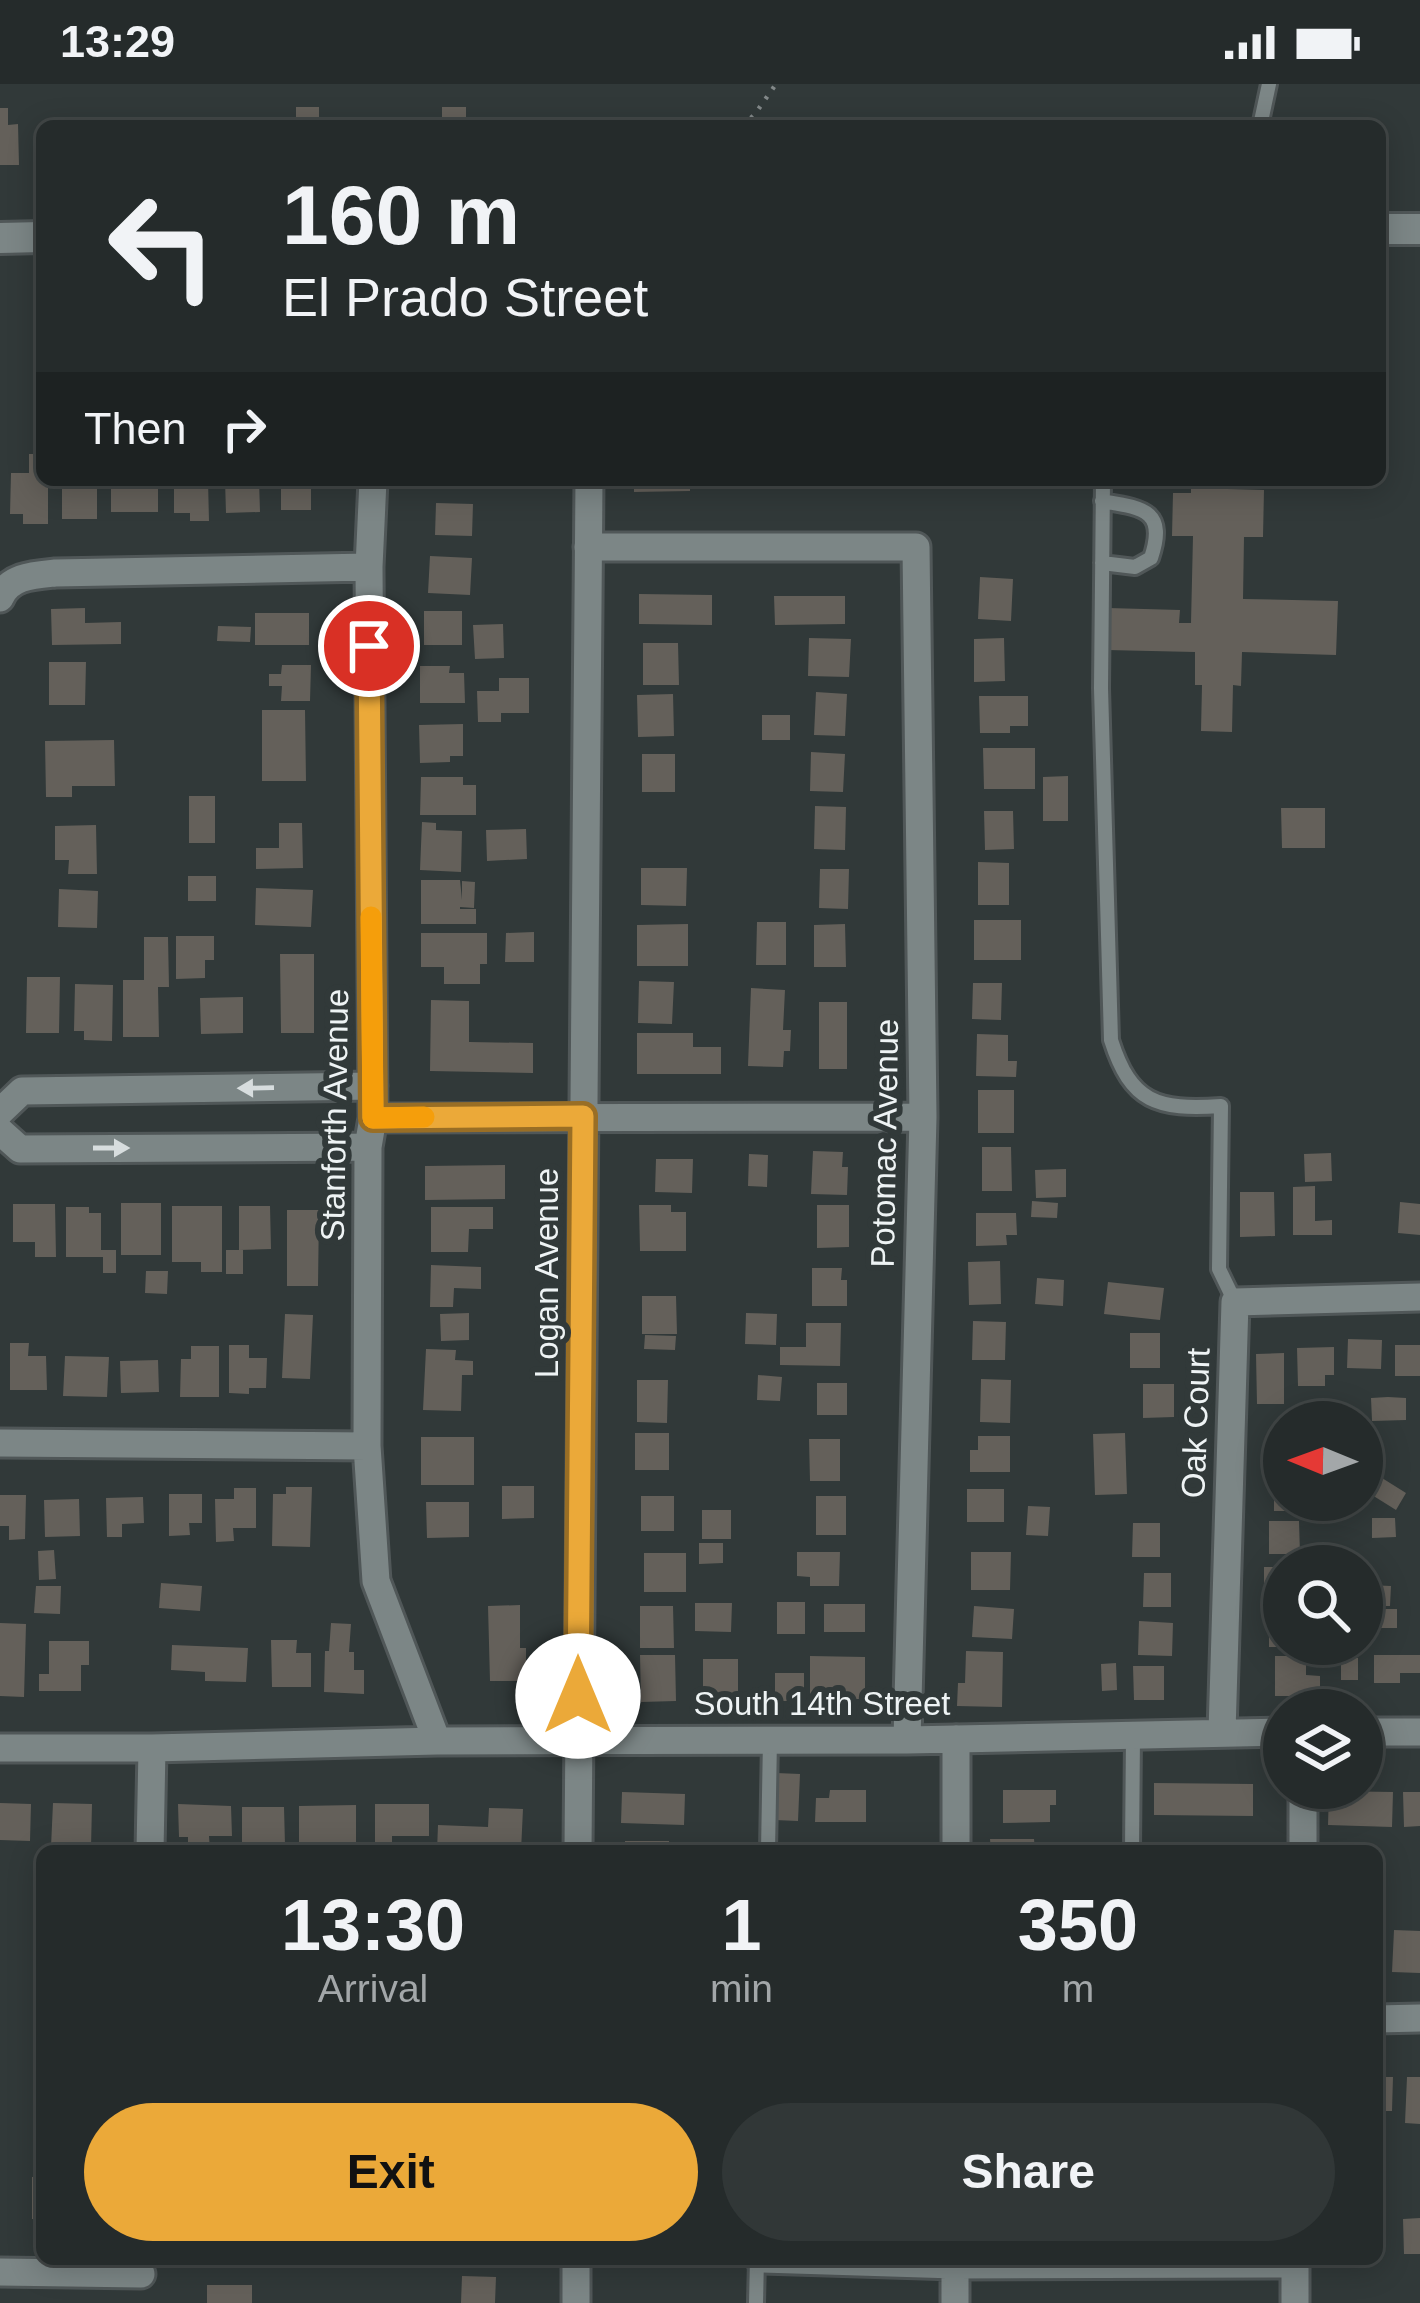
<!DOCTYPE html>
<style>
:root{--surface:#252b2b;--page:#313737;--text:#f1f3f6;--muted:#a3a7a9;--line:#424747;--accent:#eba939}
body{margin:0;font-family:Helvetica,sans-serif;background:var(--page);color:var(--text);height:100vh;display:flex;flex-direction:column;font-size:45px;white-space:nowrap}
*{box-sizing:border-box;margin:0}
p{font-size:39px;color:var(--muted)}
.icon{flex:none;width:66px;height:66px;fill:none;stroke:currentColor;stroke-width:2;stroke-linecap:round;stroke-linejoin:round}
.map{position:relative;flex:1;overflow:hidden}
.details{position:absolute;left:36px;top:1761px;width:1347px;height:420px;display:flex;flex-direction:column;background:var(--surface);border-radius:18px;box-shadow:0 6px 30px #0003,0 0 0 3px var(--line)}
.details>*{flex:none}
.hud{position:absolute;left:36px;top:36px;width:1350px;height:366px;border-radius:18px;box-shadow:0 6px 30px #0003,0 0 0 3px var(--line);background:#252b2b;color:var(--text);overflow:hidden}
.needle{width:78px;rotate:271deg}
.fabs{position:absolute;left:1263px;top:1317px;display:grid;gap:24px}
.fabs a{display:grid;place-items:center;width:120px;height:120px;border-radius:50%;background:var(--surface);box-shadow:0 6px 30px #0003,0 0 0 3px var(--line);font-size:60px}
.pin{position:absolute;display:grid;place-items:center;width:102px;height:102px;color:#fff;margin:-51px;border:6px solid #fff;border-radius:50%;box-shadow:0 3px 12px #0007}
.me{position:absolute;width:132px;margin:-66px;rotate:0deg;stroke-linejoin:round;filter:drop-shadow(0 0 9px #0008)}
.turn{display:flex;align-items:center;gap:42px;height:252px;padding:0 48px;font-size:54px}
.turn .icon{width:156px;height:156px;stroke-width:2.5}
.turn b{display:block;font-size:84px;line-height:102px}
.then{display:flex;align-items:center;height:114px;padding:0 48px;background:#0003;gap:24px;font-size:45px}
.eta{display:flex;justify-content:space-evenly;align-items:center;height:204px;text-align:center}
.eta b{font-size:72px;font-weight:600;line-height:84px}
.action{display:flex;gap:24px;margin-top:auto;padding:24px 48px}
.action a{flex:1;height:138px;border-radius:72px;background:var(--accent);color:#111;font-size:48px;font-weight:600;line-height:138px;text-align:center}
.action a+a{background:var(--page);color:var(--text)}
.status{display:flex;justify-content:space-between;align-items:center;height:84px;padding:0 60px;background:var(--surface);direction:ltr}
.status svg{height:33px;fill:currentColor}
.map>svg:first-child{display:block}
.building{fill:#64605a}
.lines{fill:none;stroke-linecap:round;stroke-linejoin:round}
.service-casing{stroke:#505758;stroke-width:20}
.minor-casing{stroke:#505758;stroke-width:33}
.secondary-casing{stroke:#505758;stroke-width:36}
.path{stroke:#828889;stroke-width:4.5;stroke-dasharray:3 9;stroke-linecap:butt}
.service{stroke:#7c8686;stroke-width:14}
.minor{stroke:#7c8686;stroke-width:27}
.secondary{stroke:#7c8686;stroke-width:30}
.oneway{fill:#d7ddde}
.route-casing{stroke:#996e25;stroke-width:30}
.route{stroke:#eba939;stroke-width:21}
.slow{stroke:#f59e0b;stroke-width:21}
.labels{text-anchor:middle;stroke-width:12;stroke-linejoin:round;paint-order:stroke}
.street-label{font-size:33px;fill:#eef3f4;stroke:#313939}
</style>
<div class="status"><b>13:29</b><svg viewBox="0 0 49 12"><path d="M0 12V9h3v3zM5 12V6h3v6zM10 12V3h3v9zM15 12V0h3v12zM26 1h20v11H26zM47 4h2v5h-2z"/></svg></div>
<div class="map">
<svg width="1420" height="2219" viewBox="0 0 1420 2219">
<rect width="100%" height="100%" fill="#313939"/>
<path class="building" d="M296 23H319V42H296Z
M442 23H466V42H442Z
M0 24H8V41L18 40 19 81H0Z
M29 370H42V396H48V440H23V430H10L11 389H29Z
M62 396H97V435H62Z
M111 396H158V428H111Z
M174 396H208L209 437H190V429H174Z
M225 396H259L260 428 226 429Z
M281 396H320V401H311V426H281Z
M634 396H690V407L634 408Z
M1191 404 1264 406 1263 453H1244L1243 515 1338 517 1336 571 1242 568 1241 602 1233 601 1232 648 1201 647 1202 601H1195V568L1107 566 1108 524 1180 526 1179 539H1191L1193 452H1172L1173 409H1191Z
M436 419 473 420 472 452 435 451Z
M430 472 472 474 470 511 428 509Z
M980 493 1013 495 1011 537 978 535Z
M639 510 712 511V541L639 540Z
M774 512H845V540L775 541Z
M85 524V539L121 538V560L52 561 51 525Z
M424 527H462V561H424Z
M255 529H309V561H255Z
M503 540 504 574 475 575 473 541Z
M218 542 251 543 250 558 217 557Z
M809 554 851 555 849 593 808 592Z
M1004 554 1005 597 974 598V555Z
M643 559H678L679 601H643Z
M49 578H86L85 621H49Z
M282 581H311L310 617H281L282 602H269V590H281Z
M420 582H450L449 589H464L465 619H420Z
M499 594H529V629H501V638H478L477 607H499Z
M816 608 847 610 845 652 814 651Z
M673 610 674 652 638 653 637 611Z
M979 612H1028V642H1010V649H980Z
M262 626H305L306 697H262Z
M762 631H790V656H762Z
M463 640V672H450V678L420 679 419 641Z
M114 656 115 702H72V713H46L45 657Z
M983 664H1035V705H984Z
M811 668 845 670 843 708 810 707Z
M642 670H675V708H642Z
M1068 692V737H1043V693Z
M421 693H463V701H476V731H420Z
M189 712H215V759H189Z
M815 722 846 723 845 766 814 765Z
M1281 724H1325V764H1282Z
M984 727H1013L1014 765 985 766Z
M422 738 436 739V746L462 747 461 788 420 786Z
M279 739H302L303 784 256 785V764H279Z
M96 741 97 790H68L69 776H55V742Z
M526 745 527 775 487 777 486 746Z
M978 778 1009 779V821H978Z
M641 784H687L686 822 641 821Z
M820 785H849L848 825 819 824Z
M188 792H216V817H188Z
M421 796H460L462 816V797L475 798 474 824 460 823V825H476V840H421Z
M256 804 313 806 311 843 255 841Z
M59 805 98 807 97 844 58 843Z
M974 836H1021V876H974Z
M757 838H786V881H756Z
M688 840V882H637V841Z
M845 840 846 883H814V841Z
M534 848V878H505L506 849Z
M421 849H487V880H480V900H444V883H421Z
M176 852H214V876H205V894L176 895Z
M144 853H168L169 903H158L159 953H123V896H144Z
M280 870H314V949H281Z
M27 893H60L59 949H26Z
M639 897 674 898 672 940 638 939Z
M973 899H1002L1001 936 972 935Z
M75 900 113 901 112 957 84 956V947H74Z
M751 904 785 906 783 946H791L790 967H784L783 983 748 982Z
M243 913V949L201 950 200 914Z
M431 916 469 917V958L533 959V989L430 987Z
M819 918H847V985H819Z
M637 949H693V963H721V990H637Z
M977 950 1008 951V977H1017L1016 993 976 992Z
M978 1006H1014V1049H978Z
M982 1063H1011L1012 1107H982Z
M813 1067 843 1068 842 1083H848L847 1111 811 1110Z
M1331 1069 1332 1097 1305 1098 1304 1070Z
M749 1070 768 1071 767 1103 748 1102Z
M656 1075H693L692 1109 655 1108Z
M505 1081V1115L425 1116V1082Z
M1066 1085V1113L1036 1114 1035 1086Z
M1315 1102V1137L1332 1136V1151H1293V1103Z
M1240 1108H1274L1275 1152 1240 1153Z
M1032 1117 1058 1119 1057 1134 1031 1133Z
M1400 1118 1420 1120V1151L1398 1149Z
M121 1119H161V1171H121Z
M13 1120H55L56 1173H35V1158H13Z
M639 1121H671V1128H686V1167H640Z
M817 1121H849V1163L817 1164Z
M172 1122H222V1188H201V1178H172Z
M239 1122H270L271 1165 239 1166Z
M66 1123H89V1129H101V1166H116V1189H103V1173H66Z
M431 1123H493V1145H469L468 1168H431Z
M287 1126H319L318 1202H287Z
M976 1129H1016L1017 1151H1006L1007 1161 976 1162Z
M226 1166H243V1190H226Z
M1000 1177 1001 1220 969 1221 968 1178Z
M431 1181 481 1183V1205L454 1204 453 1223H430Z
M812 1184H842L841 1196H847V1222H812Z
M146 1187H168L167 1210 145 1209Z
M1037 1194 1064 1196 1063 1222 1035 1220Z
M1108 1198 1164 1204 1160 1236 1104 1230Z
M642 1212H676L677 1250H642Z
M469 1229V1256L441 1257 440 1230Z
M746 1229 777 1230 776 1261 745 1260Z
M285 1230 313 1231 310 1295 282 1294Z
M973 1237 1006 1238 1005 1276H972Z
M806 1239H841L840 1282 780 1281V1263H806Z
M1130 1249H1160V1284H1130Z
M645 1251 676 1252 675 1266 644 1265Z
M1348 1255 1382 1256 1381 1285 1347 1284Z
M10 1259H29L28 1272H46L47 1306H10Z
M229 1261H249V1274H267L266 1304H249V1310L229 1309Z
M1395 1261H1420V1292H1395Z
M191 1262H219V1313H180L181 1275H191Z
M1334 1263V1291H1325V1302H1298L1297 1264Z
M426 1265 456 1266 455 1276 473 1277V1291H462L461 1327 423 1326Z
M1284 1269V1320H1257L1256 1270Z
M65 1272 109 1273 107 1313 63 1312Z
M158 1276 159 1308 121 1309 120 1277Z
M758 1291 782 1293 780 1317 757 1316Z
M981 1295 1011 1296 1010 1339 980 1338Z
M637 1296H668L667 1339 637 1338Z
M817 1299H847V1331H817Z
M1143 1300H1174V1333L1143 1334Z
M1388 1313 1406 1314V1336L1372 1337 1371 1314Z
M1269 1346H1284V1380H1268Z
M635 1349H669V1386H635Z
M1125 1349 1127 1410 1095 1411 1093 1350Z
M978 1352H1010V1388H970V1366H978Z
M421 1353H474V1401H421Z
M809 1355H840V1397H810Z
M1274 1394H1284V1416H1304V1427H1274Z
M1382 1394 1406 1409 1396 1426 1372 1411Z
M502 1402H534V1434L502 1435Z
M286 1403H312L310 1463 272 1462 273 1410H286Z
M234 1404H256V1444H233L234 1457 216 1458 215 1415H234Z
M967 1405H1004V1438H967Z
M169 1410H202V1439H189L190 1451 169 1452Z
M0 1411H26L25 1455 9 1456V1442H0Z
M641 1412H674V1447H641Z
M816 1412H846V1451H816Z
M143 1413 144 1439 122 1440V1453H107L106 1414Z
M79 1415 80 1452 45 1453 44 1416Z
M426 1418H469V1453L427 1454Z
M1028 1422 1050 1423 1048 1452 1026 1451Z
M702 1426H731V1455H702Z
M1372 1434H1395L1396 1453 1372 1454Z
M1269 1437H1299L1300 1470H1269Z
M1133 1439H1160V1473H1132Z
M699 1459H723V1479L699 1480Z
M54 1466 56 1495 39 1496 38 1467Z
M797 1468H840L839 1502H810V1493L797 1492Z
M971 1468H1011L1010 1506H971Z
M644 1469H686V1508H644Z
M1264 1483H1284V1513H1264Z
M1144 1489H1171V1523H1143Z
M161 1499 202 1502 200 1527 159 1524Z
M1368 1501 1391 1502 1390 1522H1368Z
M36 1502H61L60 1530 34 1529Z
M777 1518H805V1550H777Z
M695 1519H732L731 1548 695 1547Z
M824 1520H865V1548H824Z
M520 1521V1564H526V1597H490L488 1522Z
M640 1522H673L674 1564H640Z
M974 1522 1014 1525 1012 1555 972 1553Z
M1369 1525H1397V1544H1369Z
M1269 1529H1284V1563H1269Z
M1139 1537 1173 1539 1172 1572 1138 1571Z
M0 1539 26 1540 24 1613 0 1612Z
M331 1539 351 1540 349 1568H354V1586H364V1610L324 1608 325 1567H329Z
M271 1556H297L296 1569H311V1603H272Z
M49 1557H89V1581H81V1607H39V1590H49Z
M172 1561 248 1564 246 1598 205 1597V1588L171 1586Z
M966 1567 1003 1568 1002 1623 957 1622 958 1599H965Z
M640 1571H675L676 1617 641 1618Z
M1374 1571H1420V1589H1400V1599H1374Z
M810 1572 865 1573V1615H810Z
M1275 1572H1306V1591L1320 1592V1612H1275Z
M1341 1574H1358V1596H1341Z
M703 1575H738V1611H703Z
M1116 1579 1117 1606 1102 1607 1101 1580Z
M1133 1582H1164V1616H1134Z
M775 1589H804V1617H775Z
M776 1689 800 1690 798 1737 775 1736Z
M1154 1699 1253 1700V1732L1154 1731Z
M830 1706H866V1738H815L816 1714H829Z
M1003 1706H1056V1721H1050V1738L1003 1739Z
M1329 1707 1393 1708 1392 1743 1328 1741Z
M622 1708 685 1710 684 1741 621 1739Z
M1403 1708H1420V1742L1404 1743Z
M0 1719 31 1720 30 1757 0 1756Z
M53 1719 92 1720 91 1764 51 1763Z
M178 1720 231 1722 232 1752H209L210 1767H188V1753H179Z
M375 1720H429V1752H392V1767H375Z
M356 1721V1764L318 1767V1764H299V1722Z
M242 1723H284L285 1761H242Z
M489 1724 523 1725 521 1767H437L438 1741 488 1743Z
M990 1755H1034L1035 1767H991Z
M625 1757H669V1767H625Z
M1394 1846 1420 1847V1889L1392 1888Z
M1377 1993H1393L1392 2027H1377Z
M1407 1993H1420V2040L1405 2039Z
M32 2093H42V2135H32Z
M1420 2134V2170H1404L1403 2135Z
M462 2192 496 2193 495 2219H461Z
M207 2201H252V2219H207Z"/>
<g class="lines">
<g class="service-casing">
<path id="service" d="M1260 42 1269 0
M1103 396 1101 604 1111 956C1131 1019 1157 1026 1221 1022L1219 1185 1235 1218
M1102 479 1135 483 1151 474C1167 426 1143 424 1102 417
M768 1767 770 1655
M1132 1767 1133 1652
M756 2219 757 2175"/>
</g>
<g class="minor-casing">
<path id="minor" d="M373 396 369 483 373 1034 368 1063 367 1362 376 1497 437 1657
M588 463H916L923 1033 907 1656
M0 514C9 492 34 491 55 489L369 483
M0 1028 22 1007 373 1002
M373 1034 923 1033
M0 1047 20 1065 368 1063
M0 1359 367 1362
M1222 1648 1235 1218 1420 1213
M1362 1648H1420
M0 1664H152L437 1657 907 1656 1284 1648
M150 1767 152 1664
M578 1767 589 396
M956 1767V1655
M1303 1767V1704
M1377 1935 1420 1934
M760 2175 955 2181 1295 2180
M0 2188 141 2190
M576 2219V2175
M955 2219V2175
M1295 2219V2175"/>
</g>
<g class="secondary-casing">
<path id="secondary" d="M1380 145H1420
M0 154 42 153"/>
</g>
<path class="path" d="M742 42 755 30 776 0"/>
<use href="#service" class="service"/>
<use href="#minor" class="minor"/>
<use href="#secondary" class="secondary"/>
</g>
<defs><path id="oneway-solid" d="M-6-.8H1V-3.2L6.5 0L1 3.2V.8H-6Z" transform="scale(3)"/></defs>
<g class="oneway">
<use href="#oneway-solid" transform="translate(256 1004) rotate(179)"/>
<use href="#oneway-solid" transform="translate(111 1064)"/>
</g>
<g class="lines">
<g class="route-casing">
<path id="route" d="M369 562 373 1034 583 1032 578 1612"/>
</g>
<use href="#route" class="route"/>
<path class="slow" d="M371 833 373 1034 424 1033"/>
</g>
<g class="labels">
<g class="street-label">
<text transform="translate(334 1031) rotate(-89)" y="12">Stanforth Avenue</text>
<text transform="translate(884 1059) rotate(-89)" y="12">Potomac Avenue</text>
<text transform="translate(546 1189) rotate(-90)" y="12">Logan Avenue</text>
<text transform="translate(1195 1339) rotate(-88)" y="12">Oak Court</text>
<text x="822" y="1631">South 14th Street</text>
</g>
</g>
</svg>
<div class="fabs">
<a><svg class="needle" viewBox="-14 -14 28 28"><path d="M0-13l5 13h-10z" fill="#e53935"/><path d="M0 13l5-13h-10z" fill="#a3a7a9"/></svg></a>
<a><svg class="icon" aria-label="search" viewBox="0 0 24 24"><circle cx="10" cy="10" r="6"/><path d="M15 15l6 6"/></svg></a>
<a><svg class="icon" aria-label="layers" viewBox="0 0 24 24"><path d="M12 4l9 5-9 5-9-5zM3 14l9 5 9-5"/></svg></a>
</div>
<div class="pin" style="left:369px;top:562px;background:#d93025"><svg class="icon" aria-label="arrive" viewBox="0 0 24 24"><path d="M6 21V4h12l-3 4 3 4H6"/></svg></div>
<svg class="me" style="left:578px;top:1612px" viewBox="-20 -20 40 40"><circle r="19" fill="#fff"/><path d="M0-13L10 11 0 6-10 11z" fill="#eba939"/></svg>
<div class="hud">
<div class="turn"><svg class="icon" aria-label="left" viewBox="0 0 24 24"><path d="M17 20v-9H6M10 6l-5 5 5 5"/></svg><div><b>160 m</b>El Prado Street</div></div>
<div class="then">Then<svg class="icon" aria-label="right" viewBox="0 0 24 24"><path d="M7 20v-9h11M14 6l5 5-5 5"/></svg></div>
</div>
<section class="details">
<div class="eta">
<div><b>13:30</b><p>Arrival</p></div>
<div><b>1</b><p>min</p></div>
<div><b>350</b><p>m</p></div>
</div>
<div class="action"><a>Exit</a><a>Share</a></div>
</section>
</div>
